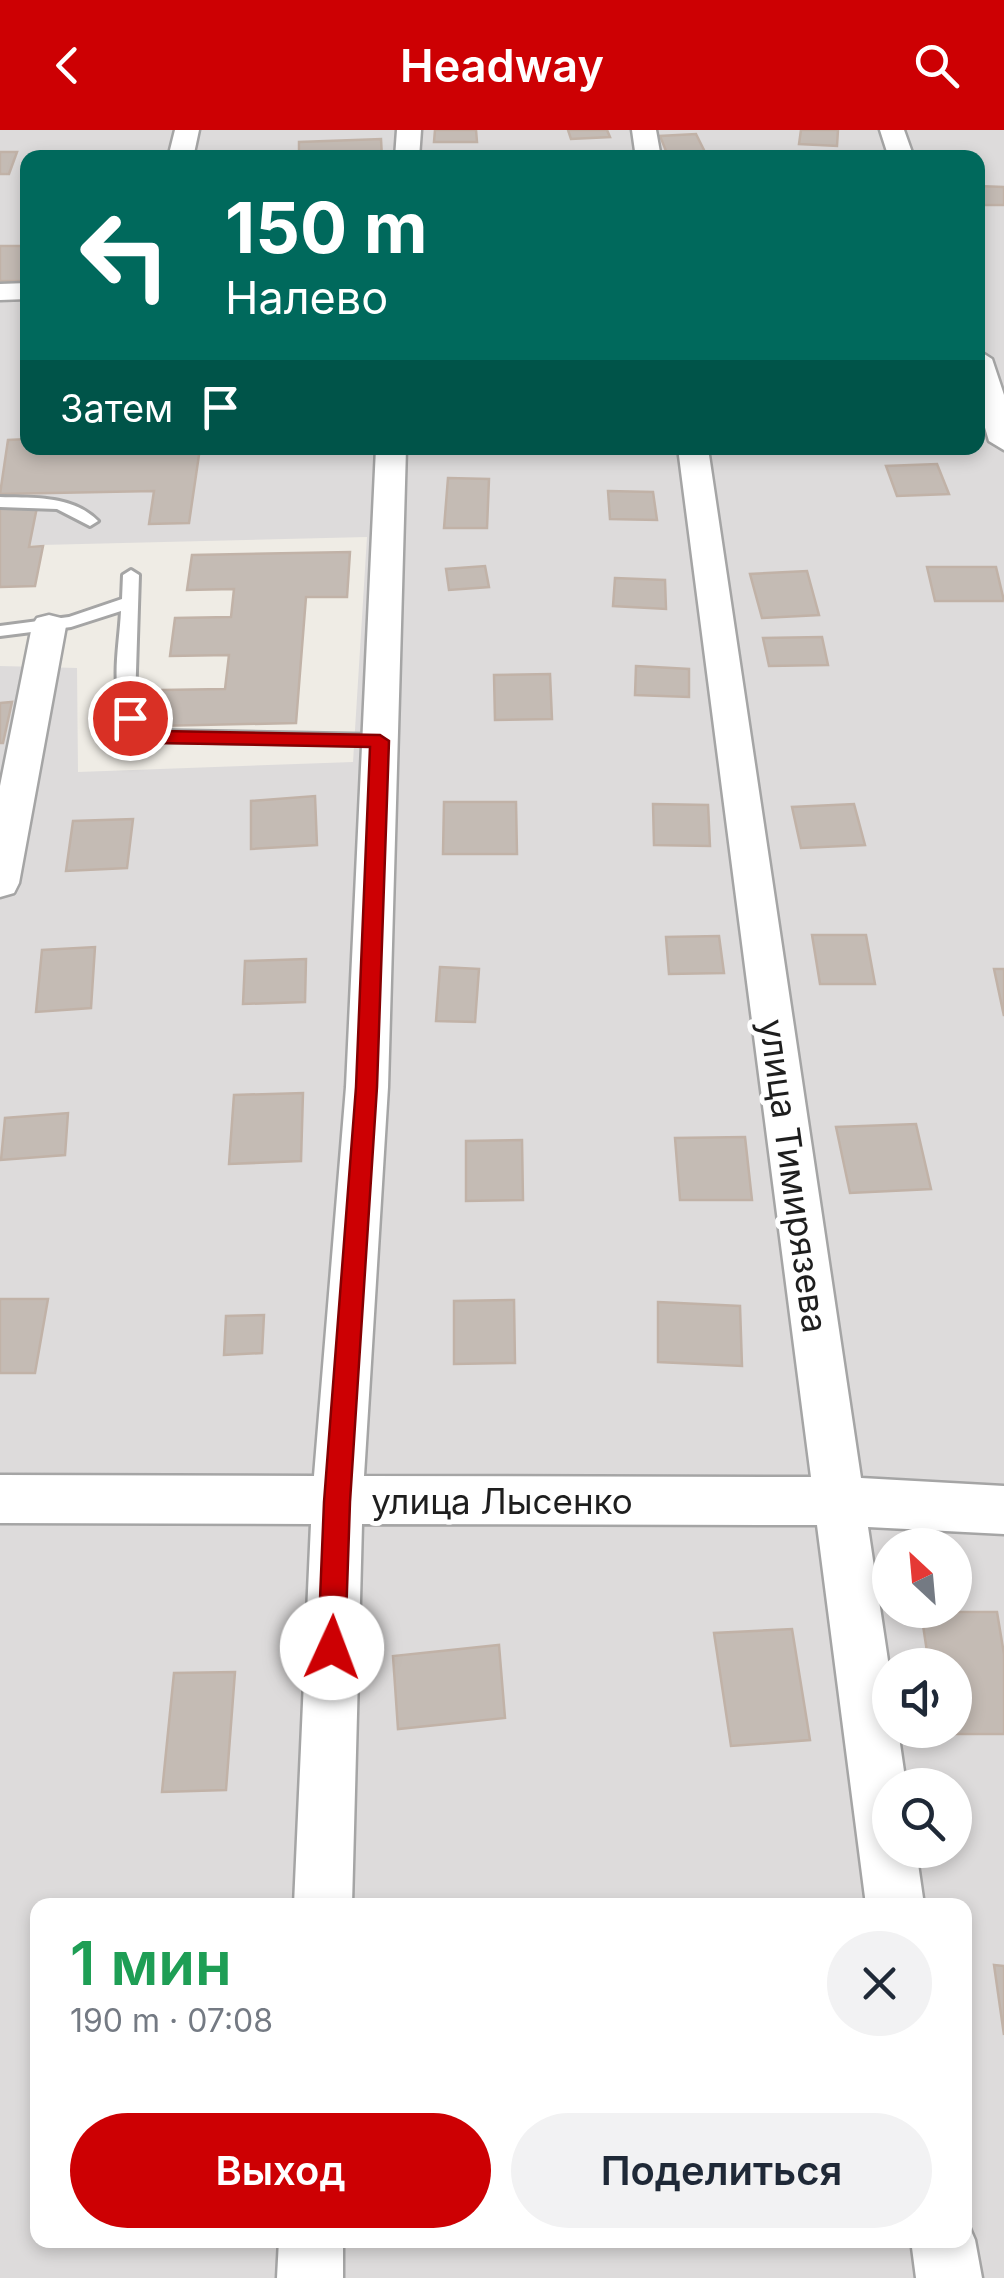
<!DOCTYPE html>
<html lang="ru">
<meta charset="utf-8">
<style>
:root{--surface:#fff;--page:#f2f2f3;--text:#1f2937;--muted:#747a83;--accent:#cd0003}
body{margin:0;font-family:Inter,sans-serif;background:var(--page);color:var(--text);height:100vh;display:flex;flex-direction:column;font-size:38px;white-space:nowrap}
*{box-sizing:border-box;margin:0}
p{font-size:32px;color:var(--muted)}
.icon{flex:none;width:55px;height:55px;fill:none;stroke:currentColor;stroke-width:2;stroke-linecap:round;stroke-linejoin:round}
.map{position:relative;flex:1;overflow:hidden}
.side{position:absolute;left:30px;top:1768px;width:942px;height:350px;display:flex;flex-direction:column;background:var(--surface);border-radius:20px;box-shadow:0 5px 15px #0003}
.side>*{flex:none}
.hud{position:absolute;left:20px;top:20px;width:965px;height:305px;border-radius:20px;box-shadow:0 5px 15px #0003;background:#00695c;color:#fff;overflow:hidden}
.needle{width:65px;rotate:334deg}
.tools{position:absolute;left:872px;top:1398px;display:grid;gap:20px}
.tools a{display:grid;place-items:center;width:100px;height:100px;border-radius:50%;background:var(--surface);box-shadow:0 5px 15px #0003;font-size:50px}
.pin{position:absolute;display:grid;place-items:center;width:85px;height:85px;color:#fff;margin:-42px;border:5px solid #fff;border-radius:50%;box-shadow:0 2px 10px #0007}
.me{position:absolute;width:110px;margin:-55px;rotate:2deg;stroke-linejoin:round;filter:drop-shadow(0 0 8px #0008)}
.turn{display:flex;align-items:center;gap:35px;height:210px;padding:0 40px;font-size:45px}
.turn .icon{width:130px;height:130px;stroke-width:2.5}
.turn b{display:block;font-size:70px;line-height:85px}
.then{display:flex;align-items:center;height:95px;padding:0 40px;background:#0003;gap:20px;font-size:38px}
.round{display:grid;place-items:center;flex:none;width:105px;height:105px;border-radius:52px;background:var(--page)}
.summary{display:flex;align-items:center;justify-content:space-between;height:170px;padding:0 40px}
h1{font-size:60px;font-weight:600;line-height:75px;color:#1e9e55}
.button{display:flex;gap:20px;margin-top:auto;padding:20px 40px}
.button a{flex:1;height:115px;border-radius:60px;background:var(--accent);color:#fff;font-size:40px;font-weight:600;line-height:115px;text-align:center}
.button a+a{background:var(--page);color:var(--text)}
header{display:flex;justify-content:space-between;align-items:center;height:130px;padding:0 40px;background:var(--accent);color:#fff;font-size:45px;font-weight:600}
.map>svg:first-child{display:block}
.residential{fill:#dddbdb;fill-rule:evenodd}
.building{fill:#c4bbb4;stroke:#c1b2a7;stroke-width:2.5}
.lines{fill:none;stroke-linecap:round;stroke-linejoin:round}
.lane-casing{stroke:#a5a5a5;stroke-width:6}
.street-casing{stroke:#a5a5a5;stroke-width:5}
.lane{fill:#fff;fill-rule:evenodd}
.street{fill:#fff;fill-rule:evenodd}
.route{fill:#cd0003;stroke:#850002;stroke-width:2.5}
.labels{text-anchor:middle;stroke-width:10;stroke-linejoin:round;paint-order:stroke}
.street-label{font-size:35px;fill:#1e1e1e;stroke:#fff}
</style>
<header><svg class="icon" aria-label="back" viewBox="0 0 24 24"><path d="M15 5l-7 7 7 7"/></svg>Headway<svg class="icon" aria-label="search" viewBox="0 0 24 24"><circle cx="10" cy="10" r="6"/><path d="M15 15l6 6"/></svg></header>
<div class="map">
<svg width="1004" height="2148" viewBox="0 0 1004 2148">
<rect width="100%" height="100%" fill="#efece5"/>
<path class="residential" d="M0 0H1004V2148H0V536L77 538 78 642 353 632 367 407 0 416ZM28 28H978V318H28ZM890 1415H955V1480H890ZM890 1535H955V1600H890ZM890 1655H955V1720H890ZM38 1775H965V2110H38Z"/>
<path class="building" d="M435 0H476L477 12H434Z
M568 0H607L610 7 571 9Z
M801 0H838L837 16 799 14Z
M696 4 706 24 668 26 660 6Z
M381 9 382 28H299V12Z
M0 22H17L9 44H0Z
M978 56 1004 57V75H978Z
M0 116H28V151H0Z
M28 309V318H200L189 393 149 394 154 361 0 364 8 310Z
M937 334 949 364 897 366 886 336Z
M448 348 489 349 487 398H444Z
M608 361 653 362 657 390 610 389Z
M37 377 29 417 43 416 35 456 0 457V378Z
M350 422 347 467H306L296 593 156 596 162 560 225 559 229 525 170 526 175 488 231 487 234 459 187 460 192 425Z
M485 436 489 457 449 460 446 439Z
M927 437H996L1004 471H935Z
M807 441 819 485 762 488 750 444Z
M615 448 665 450 666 479 613 476Z
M822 507 828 535 769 536 763 508Z
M636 536 689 539V567L635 565Z
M550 544 552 589 495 590 494 545Z
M12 572 3 613H0V573Z
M315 666 317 715 251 719V671Z
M444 672H516L517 724H443Z
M653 674 708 675 710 716 654 715Z
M854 674 865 715 801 718 792 677Z
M133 689 127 738 66 741 73 691Z
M812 805H866L875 854H820Z
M719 806 724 843 669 844 666 807Z
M95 817 91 878 36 882 42 820Z
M306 829 305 872 243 874 245 831Z
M440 837 479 839 475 892 436 891Z
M994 839H1004V886Z
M303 963 301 1031 229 1034 234 965Z
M68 983 65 1025 1 1030 5 988Z
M916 994 931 1059 850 1063 836 997Z
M745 1007 752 1070H680L675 1008Z
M522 1010 523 1070 466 1071V1011Z
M0 1169H48L35 1243H0Z
M514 1170 515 1233 454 1234V1171Z
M658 1172 740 1176 742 1236 658 1232Z
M264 1185 262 1223 224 1225 226 1186Z
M921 1482H997L1004 1524V1604H939V1600H955V1535H929Z
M792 1499 810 1610 731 1616 714 1503Z
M499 1515 505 1588 398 1599 393 1526Z
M235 1542 226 1660 162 1662 174 1543Z
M994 1835 1004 1836V1905Z"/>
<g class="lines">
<g class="lane-casing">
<path id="lane" d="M0 367C34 368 72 365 98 391L90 396 57 379 0 377Z
M131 440 139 445 135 573C140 587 147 594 160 601L380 605 389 611 386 615 151 611C102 587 119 526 121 481L71 497 0 506V496L69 487 122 469 123 445Z"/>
</g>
<g class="street-casing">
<path id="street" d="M175 0H199L193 28H168Z
M397 0H421L419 28H395Z
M632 0H656L661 28H636Z
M880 0H904L914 28H889Z
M28 153V169L0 170V154Z
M978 220 992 229 1004 265V320L989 311 978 274Z
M376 318H406L388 957 364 1346 811 1347 678 318H708L861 1348 1004 1356V1404L868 1397 890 1544V1600H898L906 1655H890V1720H916L924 1775H866L817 1395 362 1394 352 1775H294L311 1394 0 1393V1345L314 1346 346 957Z
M49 485 61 488 66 496 19 753 14 763 0 767V656L32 496 37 488Z
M965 2087 975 2110 982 2148H916L911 2110H965Z
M279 2110H343V2148H277Z"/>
</g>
<use href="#lane" class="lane"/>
<use href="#street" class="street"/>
</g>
<path class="route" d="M130 582 161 601 380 605 389 611 377 957 350 1372 345 1518 341 1528 332 1532 322 1528 318 1518 324 1372 356 957 370 617 157 613 124 592 121 588Z"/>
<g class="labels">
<g class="street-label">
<text transform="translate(793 1046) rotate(82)" y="12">улица Тимирязева</text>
<text x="502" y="1384">улица Лысенко</text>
</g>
</g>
</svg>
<div class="tools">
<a><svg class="needle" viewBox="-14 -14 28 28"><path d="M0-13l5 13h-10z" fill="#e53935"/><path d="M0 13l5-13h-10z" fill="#747a83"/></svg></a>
<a><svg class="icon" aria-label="sound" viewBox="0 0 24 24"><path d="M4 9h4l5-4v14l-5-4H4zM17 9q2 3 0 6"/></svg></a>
<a><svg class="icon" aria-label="search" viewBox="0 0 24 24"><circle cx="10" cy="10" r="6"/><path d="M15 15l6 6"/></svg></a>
</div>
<div class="pin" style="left:130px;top:588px;background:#d93025"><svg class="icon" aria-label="arrive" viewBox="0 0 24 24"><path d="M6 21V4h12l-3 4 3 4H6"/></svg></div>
<svg class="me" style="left:332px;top:1518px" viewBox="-20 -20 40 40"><circle r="19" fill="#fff"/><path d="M0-13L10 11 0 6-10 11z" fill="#cd0003"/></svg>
<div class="hud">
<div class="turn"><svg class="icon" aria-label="left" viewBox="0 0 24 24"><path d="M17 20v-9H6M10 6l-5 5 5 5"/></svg><div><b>150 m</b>Налево</div></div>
<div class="then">Затем<svg class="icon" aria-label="arrive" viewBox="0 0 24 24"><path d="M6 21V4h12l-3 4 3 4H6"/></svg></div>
</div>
<section class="side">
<div class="summary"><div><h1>1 мин</h1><p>190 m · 07:08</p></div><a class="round"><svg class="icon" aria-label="close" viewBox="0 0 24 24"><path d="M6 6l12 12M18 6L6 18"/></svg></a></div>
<div class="button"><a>Выход</a><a>Поделиться</a></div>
</section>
</div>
